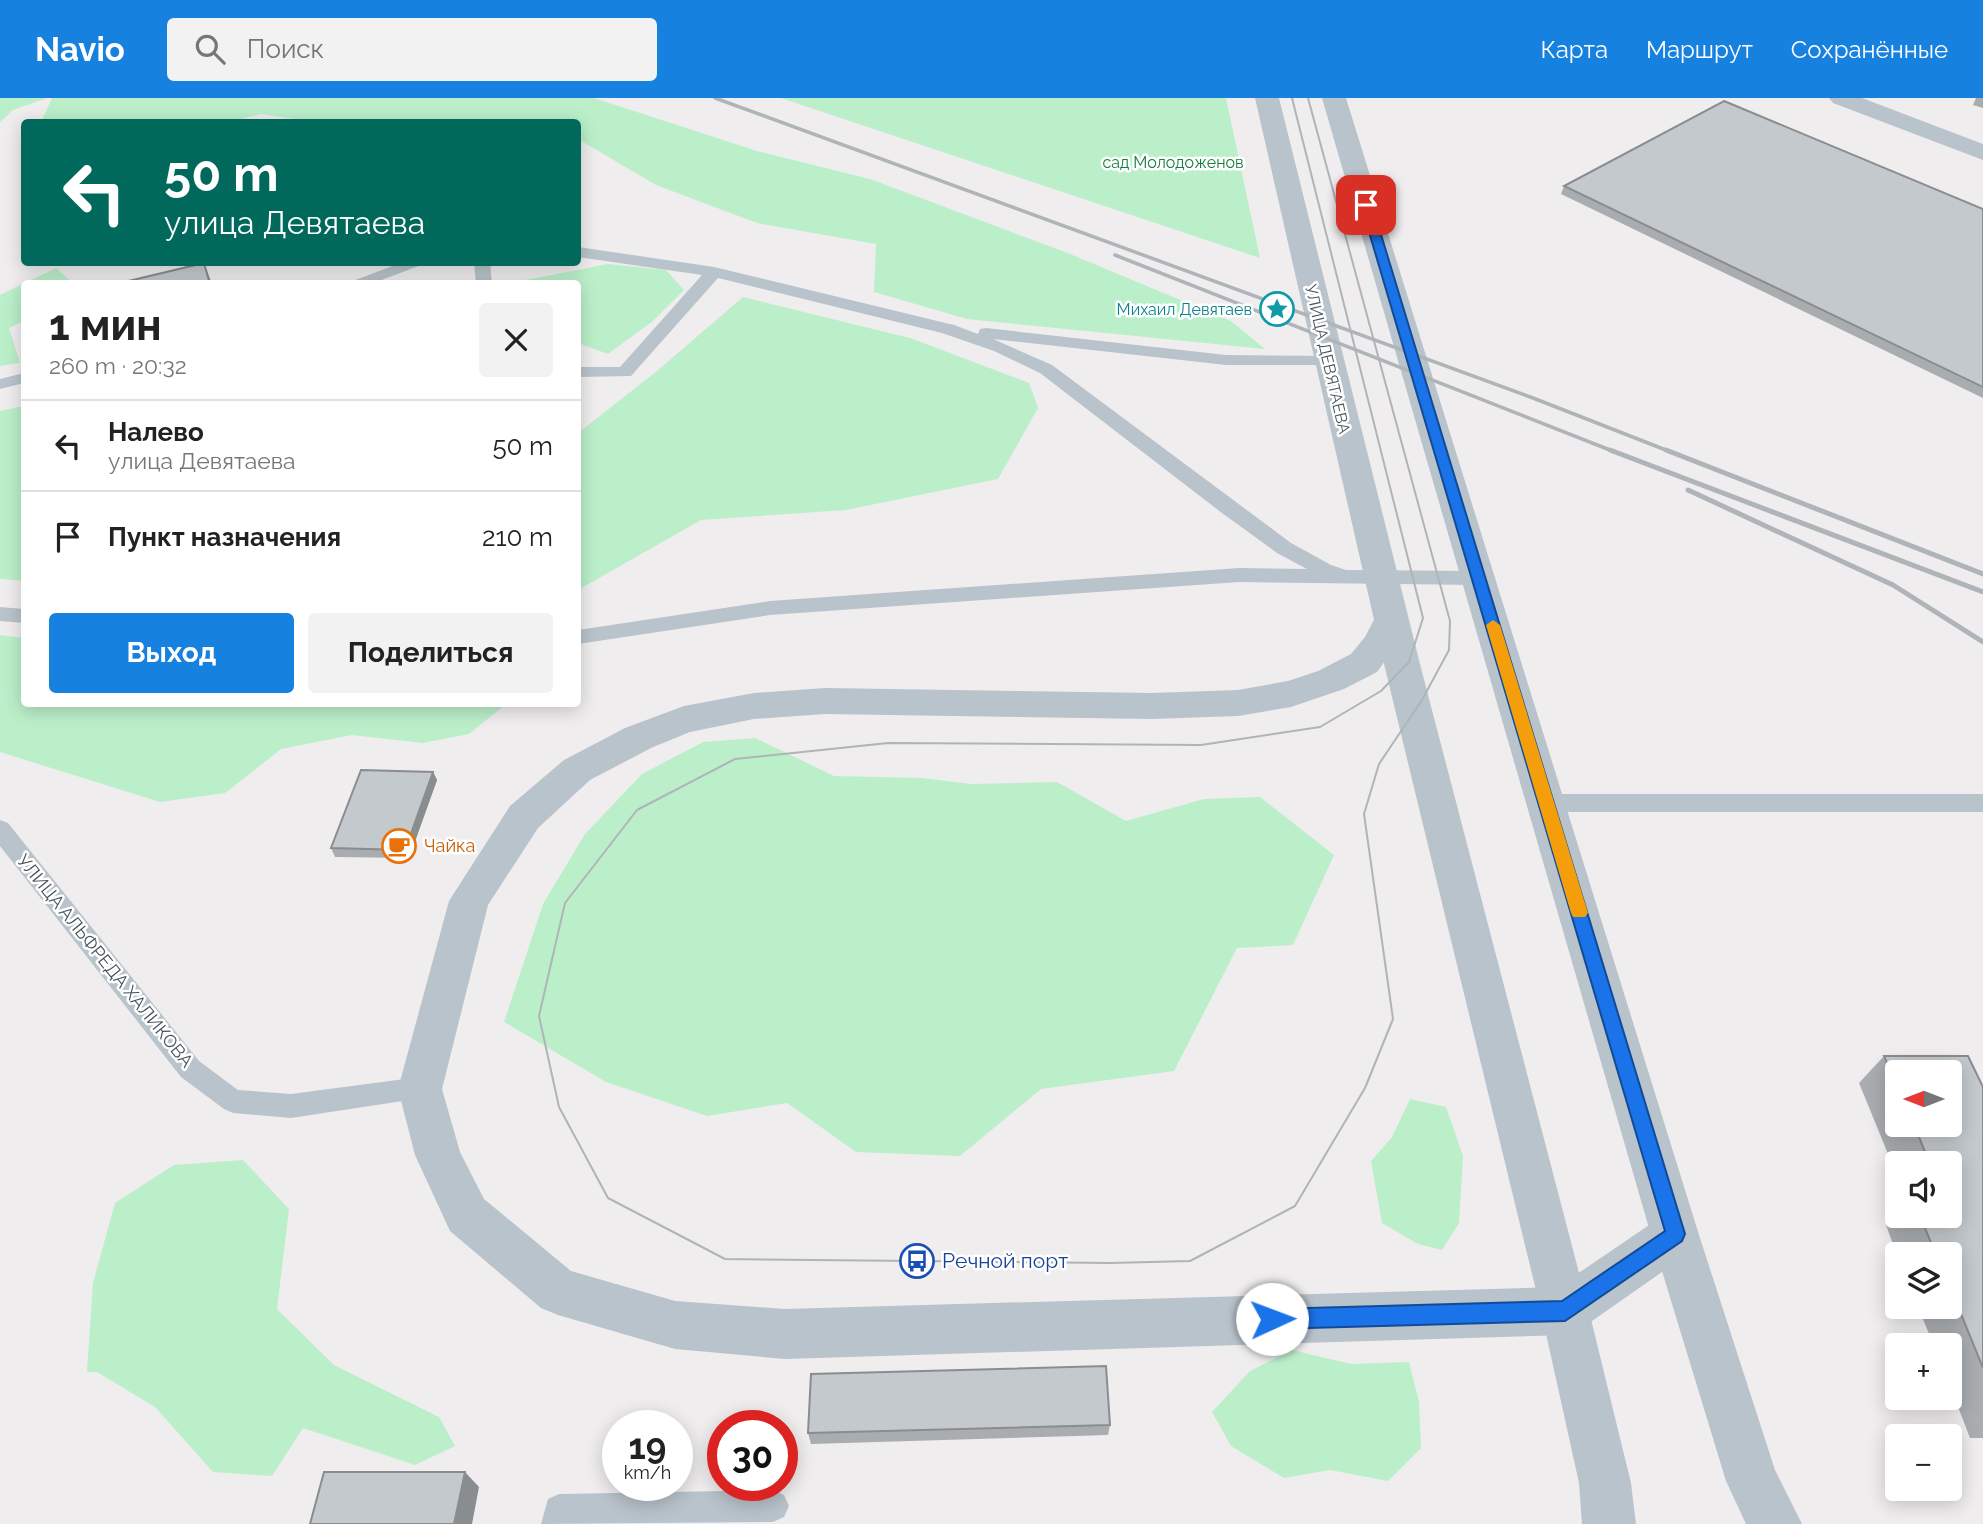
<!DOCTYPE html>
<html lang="ru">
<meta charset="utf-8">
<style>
:root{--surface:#fff;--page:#f2f2f2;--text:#222;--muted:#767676;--line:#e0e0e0;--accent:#1781e0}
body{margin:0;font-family:Raleway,sans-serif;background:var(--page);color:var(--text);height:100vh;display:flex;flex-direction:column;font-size:26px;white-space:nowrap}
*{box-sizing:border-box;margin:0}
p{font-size:23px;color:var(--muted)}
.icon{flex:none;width:38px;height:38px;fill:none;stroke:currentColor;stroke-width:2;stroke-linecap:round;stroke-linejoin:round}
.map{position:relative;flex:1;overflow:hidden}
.sheet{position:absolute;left:21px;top:182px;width:560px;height:427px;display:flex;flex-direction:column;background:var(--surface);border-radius:7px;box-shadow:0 4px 18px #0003}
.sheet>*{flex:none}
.guide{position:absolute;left:21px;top:21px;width:560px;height:147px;border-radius:7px;box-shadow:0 4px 18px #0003;background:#00695c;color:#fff;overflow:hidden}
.needle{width:46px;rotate:270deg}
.tools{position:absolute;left:1885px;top:962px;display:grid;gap:14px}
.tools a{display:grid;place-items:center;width:77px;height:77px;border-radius:7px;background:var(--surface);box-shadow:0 4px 18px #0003;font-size:35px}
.speed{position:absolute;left:602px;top:1312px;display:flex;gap:14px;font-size:35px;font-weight:700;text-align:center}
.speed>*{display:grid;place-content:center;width:91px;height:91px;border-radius:50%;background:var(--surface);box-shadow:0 4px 18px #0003;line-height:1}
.speed small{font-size:18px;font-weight:400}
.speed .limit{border:10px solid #d22;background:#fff;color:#111}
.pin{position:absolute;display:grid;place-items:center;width:60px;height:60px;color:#fff;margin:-30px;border-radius:14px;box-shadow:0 4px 10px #0006}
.me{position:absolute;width:77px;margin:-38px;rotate:88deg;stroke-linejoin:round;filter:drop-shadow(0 0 5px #0008)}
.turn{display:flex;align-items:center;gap:24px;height:147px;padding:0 28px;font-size:32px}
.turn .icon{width:91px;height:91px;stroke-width:2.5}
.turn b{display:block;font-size:49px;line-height:60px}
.round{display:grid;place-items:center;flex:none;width:74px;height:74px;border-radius:7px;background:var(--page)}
.head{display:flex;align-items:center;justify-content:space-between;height:119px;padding:0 28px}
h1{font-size:42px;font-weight:700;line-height:52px}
.primary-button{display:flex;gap:14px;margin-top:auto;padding:14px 28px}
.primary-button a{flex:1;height:80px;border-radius:7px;background:var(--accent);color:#fff;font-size:28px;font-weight:700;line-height:80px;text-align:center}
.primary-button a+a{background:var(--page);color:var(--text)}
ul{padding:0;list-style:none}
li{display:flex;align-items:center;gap:21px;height:91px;padding:0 28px;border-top:2px solid var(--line)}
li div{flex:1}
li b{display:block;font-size:26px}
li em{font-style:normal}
header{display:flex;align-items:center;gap:42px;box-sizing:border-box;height:98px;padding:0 35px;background:var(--accent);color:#fff}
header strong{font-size:33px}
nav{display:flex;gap:38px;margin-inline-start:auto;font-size:24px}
.search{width:490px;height:63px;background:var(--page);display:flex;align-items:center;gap:18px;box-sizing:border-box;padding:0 24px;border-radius:7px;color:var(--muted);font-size:26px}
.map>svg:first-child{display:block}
.green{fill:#bbefca}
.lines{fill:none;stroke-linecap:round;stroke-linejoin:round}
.service{fill:#b9c3cb;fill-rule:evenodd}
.minor{fill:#b9c3cb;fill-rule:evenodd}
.tertiary{fill:#b9c3cb;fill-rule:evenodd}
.tram{stroke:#afb4b8;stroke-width:2}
.rail-far1{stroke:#afb4b8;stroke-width:3.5}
.rail{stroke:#afb4b8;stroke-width:5}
.wall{fill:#a9adb0;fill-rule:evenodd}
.shaded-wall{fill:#898d90}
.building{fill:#c4c9cd;stroke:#898d90;stroke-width:2}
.route{fill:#1a73e8;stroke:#114b97;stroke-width:2}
.slow{fill:#f59e0b}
.labels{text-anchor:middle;stroke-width:5;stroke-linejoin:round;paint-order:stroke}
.far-park-label{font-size:16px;fill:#167d40;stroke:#fff}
.far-culture-label{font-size:16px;fill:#0d838f;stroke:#fff;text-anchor:end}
.far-street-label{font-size:16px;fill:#46535b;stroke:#fff}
.food-label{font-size:18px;fill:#c56008;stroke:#fff;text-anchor:start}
.street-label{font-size:18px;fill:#46535b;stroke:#fff}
.near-transit-label{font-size:21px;fill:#164399;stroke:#fff;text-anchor:start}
</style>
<header>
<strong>Navio</strong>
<div class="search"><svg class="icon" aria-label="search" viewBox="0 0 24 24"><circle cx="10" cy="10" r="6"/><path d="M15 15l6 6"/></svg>Поиск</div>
<nav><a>Карта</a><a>Маршрут</a><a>Сохранённые</a></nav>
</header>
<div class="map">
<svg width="1983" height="1426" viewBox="0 0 1983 1426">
<rect width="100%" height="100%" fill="#f0edee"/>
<path class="green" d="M0 0H47L13 12 0 24Z
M52 0H594L757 53 870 81 1070 156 1231 223 1265 251 967 221 874 194 876 146 757 125 656 87 578 41V24H314L261 16 229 24H41Z
M781 0H1226L1260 160Z
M608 166 666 172 684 192 653 223 608 256 578 245V186L515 184Z
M56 170 73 185 24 186V223L9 230 20 265 0 268V197Z
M743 199 910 240 1029 285 1038 310 998 381 846 412 701 422 578 492V335L657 273Z
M24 308V483L0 481V313Z
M0 537 24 540V606H506L469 636 423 645 352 637 281 651 225 695 160 704 0 654Z
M755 640 834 678 922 680 971 686 1057 684 1126 723 1204 701 1260 699 1334 757 1293 847 1237 850 1174 973 1041 991 960 1058 856 1054 787 1005 707 1018 606 984 504 924 543 806 585 736 642 676 703 644Z
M1410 1001 1446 1009 1463 1058 1459 1125 1442 1152 1418 1146 1382 1125 1371 1063 1392 1039Z
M243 1062 289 1111 277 1211 334 1267 439 1319 455 1348 415 1367 303 1330 272 1378 213 1374 155 1309 97 1274H87L93 1185 115 1105 174 1067Z
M1292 1252 1351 1266 1409 1264 1419 1304 1421 1350 1388 1383 1330 1372 1284 1380 1231 1348 1212 1314 1250 1273Z"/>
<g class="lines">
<path class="service" d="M578 149 714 169 954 227 978 236 980 231 986 230 1226 257 1334 258 1337 262 1334 266 1328 267H1226L993 241 1052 267 1291 445 1331 467 1346 472 1478 473 1485 475 1488 480 1485 485 1478 487 1239 484 770 517 578 546V532L770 503 1239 470 1307 471 1277 455 1222 415 1040 275 994 253 942 235 718 180 631 278 578 279V269H620L702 177 578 159Z
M403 164H429L371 186H345Z
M474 164H490L492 186H476Z
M24 275V285L0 291V281Z
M0 509 24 511V525L0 523Z
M1547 696H1983V714H1547L1539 711 1536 705 1539 699Z
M0 722 8 725 199 963 238 992 291 996 420 979 429 983 433 991 429 999 291 1020 233 1015 224 1011 181 979 0 748Z
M773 1392 784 1397 789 1408 784 1419 773 1424 541 1426 548 1401 559 1396Z"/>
<path class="minor" d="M1829 0H1862L1983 46V62L1833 5Z
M1391 508 1403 512 1408 520 1392 553 1377 574 1344 591 1291 609 1238 618 1152 621 825 616 754 621 690 634 651 650 590 682 538 730 488 807 442 991 460 1054 484 1101 571 1173 675 1203 785 1211 1558 1189 1658 1121 1675 1114 1692 1121 1699 1137 1692 1153 1582 1230 1565 1237 785 1261 675 1251 558 1217 541 1210 450 1133 415 1057 398 991 449 803 510 708 564 662 625 630 684 608 754 595 825 590 1152 595 1238 592 1288 583 1318 573 1351 556 1365 539 1379 512Z"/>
<path class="tertiary" d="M1255 0H1279L1421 570 1589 1213 1631 1385 1636 1426H1582L1579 1385 1541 1213 1385 570Z
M1322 0H1346L1699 1137 1775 1372 1802 1426H1746L1726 1383 1651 1137Z"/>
<path class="tram" d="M1292 0 1423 520 1409 564 1381 593 1320 629 1201 647 888 645 735 661 637 712 565 805 539 918 559 1009 608 1100 725 1161 1110 1165 1190 1163 1295 1108 1365 990 1393 921 1364 716 1379 666 1422 602 1449 552 1450 523 1308 0"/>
<path class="rail-far1" d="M715 0 1533 300 1671 354
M1115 157 1615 354"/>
<path class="rail" d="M1610 352 1983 494
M1666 352 1983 476
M1688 392 1893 487 1983 544"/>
</g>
<path class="wall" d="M1976 0H1983V10L1973 7Z
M1564 88 1983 111V300L1561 96Z
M433 674 437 682 409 760 335 759 331 750Z
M1884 958 1983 989V1340H1970L1950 1288V1248H1934L1918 1209H1950V1157H1897L1886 1127 1897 1117V1118H1950V1066H1897V1078L1859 985ZM1897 975 1950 1027H1897Z
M1110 1327 1108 1337 811 1346 808 1335Z"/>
<path class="shaded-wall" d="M204 165 212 186H199Z
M433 674 437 682 409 760 405 752Z
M465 1374 479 1389 472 1426H454Z"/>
<path class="building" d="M1724 3 1983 111V289L1564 88Z
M204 165 209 183 199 186H116Z
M361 672 433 674 405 752 331 750Z
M1884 958H1968L1983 989V1270L1950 1189V1157H1936L1920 1118H1950V1066H1930L1914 1027H1950V975H1897V988Z
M1106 1268 1110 1327 808 1335 811 1276Z
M324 1374H465L454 1426H310Z"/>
<path class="route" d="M1366 103 1372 107 1685 1136 1682 1143 1565 1223 1272 1231 1265 1228 1262 1221 1265 1214 1272 1211 1562 1203 1665 1133 1361 107Z"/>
<path class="slow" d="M1493 522 1500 527 1588 815 1585 819H1573L1571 815 1486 527Z"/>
<defs>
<g id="sight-ring" transform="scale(1.75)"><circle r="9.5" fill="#fff" stroke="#0f9aa8" stroke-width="1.5"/><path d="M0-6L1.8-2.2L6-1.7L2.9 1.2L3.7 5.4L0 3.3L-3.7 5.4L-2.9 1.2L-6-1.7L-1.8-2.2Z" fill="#0f9aa8"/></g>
<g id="cafe-ring" transform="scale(1.75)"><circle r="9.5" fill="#fff" stroke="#e8710a" stroke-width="1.5"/><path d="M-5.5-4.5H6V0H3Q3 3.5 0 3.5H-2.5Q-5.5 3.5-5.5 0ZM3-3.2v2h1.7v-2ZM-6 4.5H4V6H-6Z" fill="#e8710a"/></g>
<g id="bus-ring" transform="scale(1.75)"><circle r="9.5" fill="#fff" stroke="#1a4fb4" stroke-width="1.5"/><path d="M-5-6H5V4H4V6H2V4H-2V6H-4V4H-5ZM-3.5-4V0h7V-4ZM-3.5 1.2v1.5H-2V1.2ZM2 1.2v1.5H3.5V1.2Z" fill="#1a4fb4"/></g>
</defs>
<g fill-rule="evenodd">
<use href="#sight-ring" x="1277" y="211"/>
<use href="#cafe-ring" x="399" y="748"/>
<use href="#bus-ring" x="917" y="1163"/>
</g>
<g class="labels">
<g class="far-park-label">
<text x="1173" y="70">сад Молодоженов</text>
</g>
<g class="far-culture-label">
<text x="1252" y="217">Михаил Девятаев</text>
</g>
<g class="far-street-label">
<text transform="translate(1328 261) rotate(77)" y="6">УЛИЦА ДЕВЯТАЕВА</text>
</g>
<g class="food-label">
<text x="424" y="754">Чайка</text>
</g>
<g class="street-label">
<text transform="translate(105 863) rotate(51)" y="6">УЛИЦА АЛЬФРЕДА ХАЛИКОВА</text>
</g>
<g class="near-transit-label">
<text x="942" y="1170">Речной порт</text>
</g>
</g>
</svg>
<div class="tools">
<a><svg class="needle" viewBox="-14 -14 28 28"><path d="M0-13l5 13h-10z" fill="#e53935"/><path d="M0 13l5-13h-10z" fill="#767676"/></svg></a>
<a><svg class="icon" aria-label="sound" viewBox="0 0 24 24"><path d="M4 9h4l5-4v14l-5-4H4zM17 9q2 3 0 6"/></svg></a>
<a><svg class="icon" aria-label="layers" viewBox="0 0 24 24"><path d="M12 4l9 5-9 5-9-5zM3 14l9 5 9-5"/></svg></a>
<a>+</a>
<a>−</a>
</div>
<div class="speed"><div>19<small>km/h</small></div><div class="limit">30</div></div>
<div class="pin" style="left:1366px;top:107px;background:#d93025"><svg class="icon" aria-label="arrive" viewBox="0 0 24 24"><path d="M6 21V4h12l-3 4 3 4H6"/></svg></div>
<svg class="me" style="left:1272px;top:1221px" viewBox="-20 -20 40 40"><circle r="19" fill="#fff"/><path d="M0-13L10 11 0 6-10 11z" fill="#1a73e8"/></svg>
<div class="guide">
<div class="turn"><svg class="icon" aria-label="left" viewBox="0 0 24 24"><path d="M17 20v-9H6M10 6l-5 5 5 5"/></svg><div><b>50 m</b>улица Девятаева</div></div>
</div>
<section class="sheet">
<div class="head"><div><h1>1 мин</h1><p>260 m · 20:32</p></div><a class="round"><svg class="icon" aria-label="close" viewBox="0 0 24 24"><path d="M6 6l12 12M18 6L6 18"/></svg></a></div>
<ul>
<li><svg class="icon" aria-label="left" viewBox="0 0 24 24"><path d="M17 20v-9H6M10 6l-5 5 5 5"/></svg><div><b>Налево</b><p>улица Девятаева</p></div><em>50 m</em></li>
<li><svg class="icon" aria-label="arrive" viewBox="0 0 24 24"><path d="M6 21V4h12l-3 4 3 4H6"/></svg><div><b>Пункт назначения</b></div><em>210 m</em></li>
</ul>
<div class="primary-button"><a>Выход</a><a>Поделиться</a></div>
</section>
</div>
